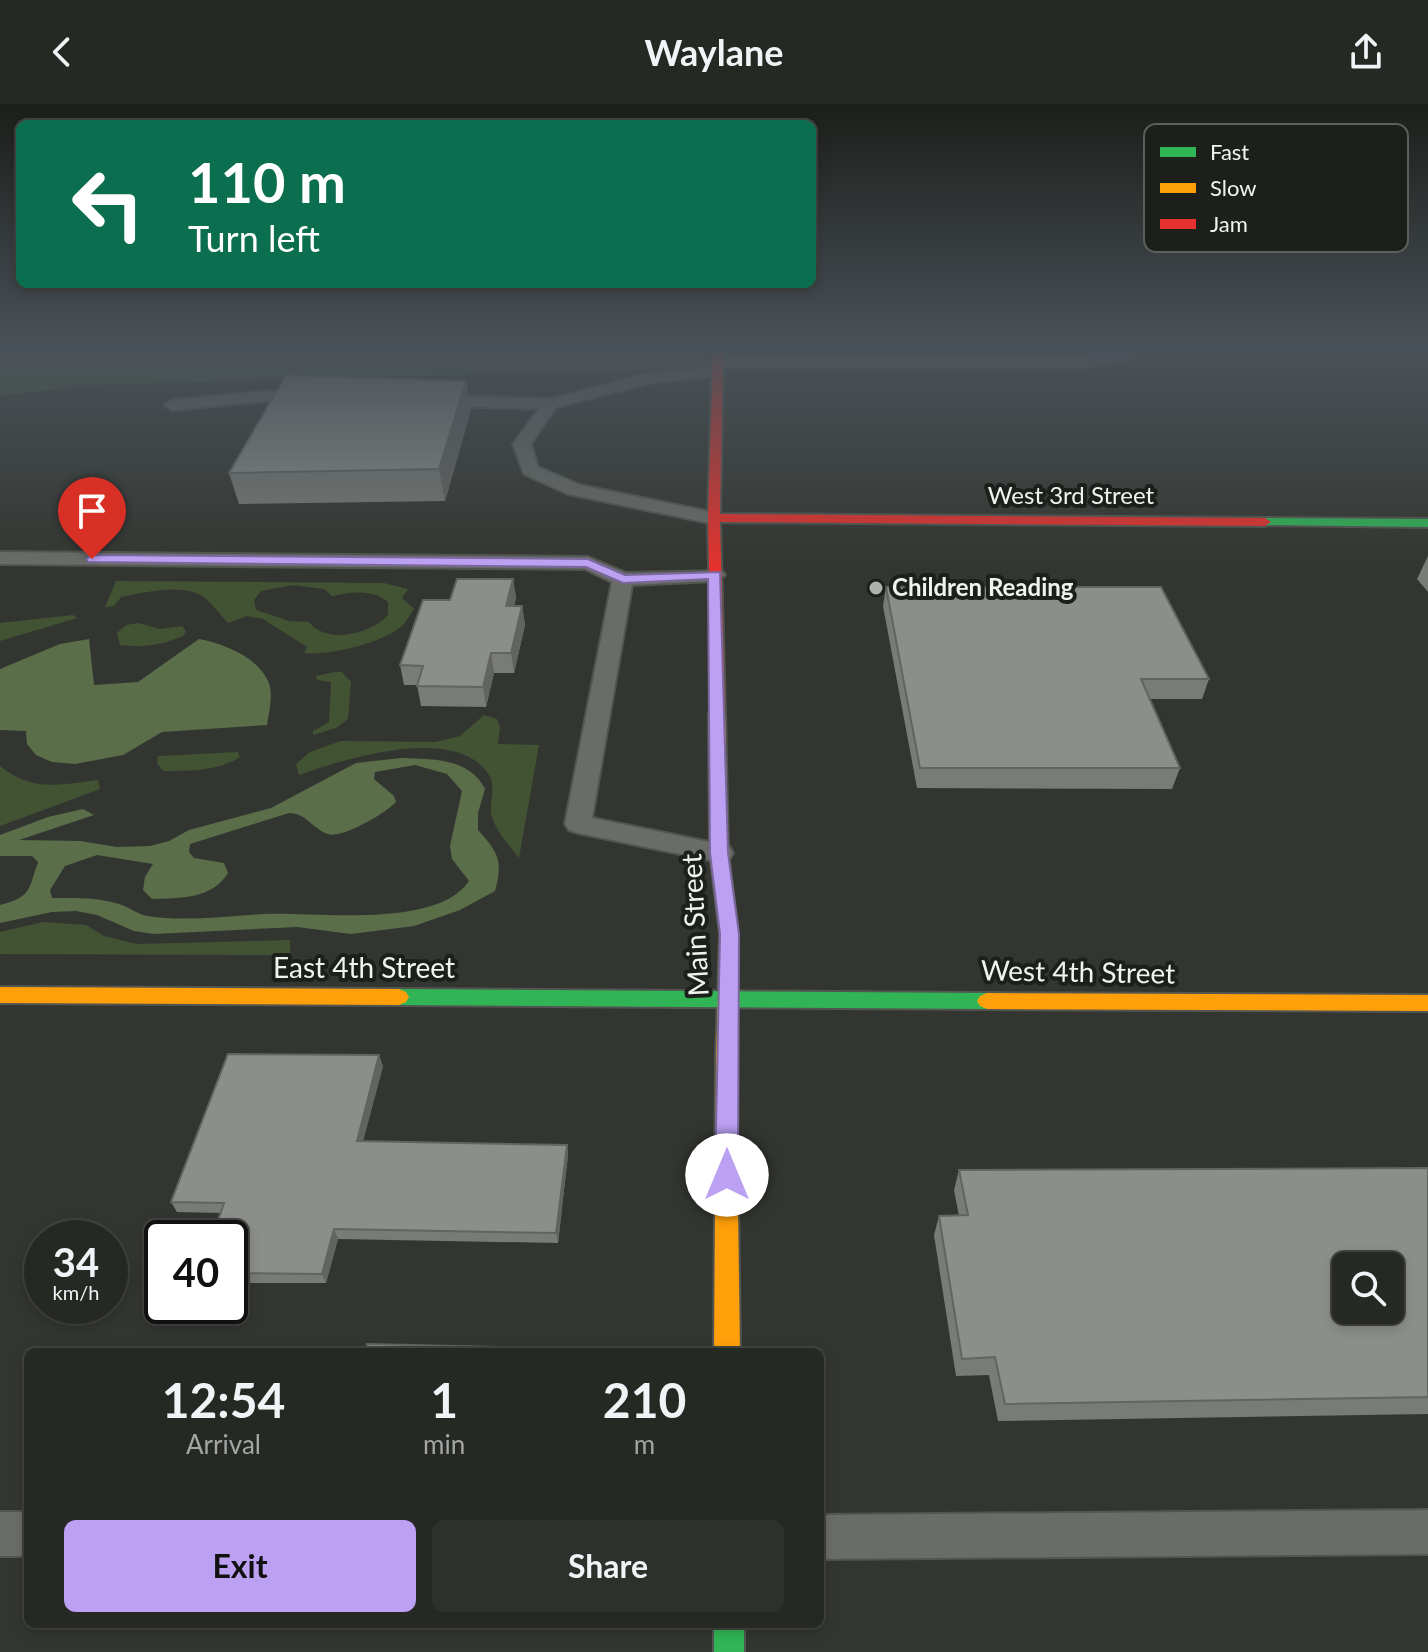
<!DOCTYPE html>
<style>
:root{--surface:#262824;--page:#2e302c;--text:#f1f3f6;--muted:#a4a6a6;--line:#424441;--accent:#bca0f2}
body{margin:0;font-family:Lato,sans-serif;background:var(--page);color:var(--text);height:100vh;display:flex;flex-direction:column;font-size:30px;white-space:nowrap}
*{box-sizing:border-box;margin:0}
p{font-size:26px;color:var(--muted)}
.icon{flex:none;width:44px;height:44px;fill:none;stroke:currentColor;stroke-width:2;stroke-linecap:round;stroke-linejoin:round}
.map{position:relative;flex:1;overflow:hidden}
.drawer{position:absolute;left:24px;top:1244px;width:800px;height:280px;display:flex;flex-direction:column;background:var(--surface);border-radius:12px;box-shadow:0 4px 12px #0003,0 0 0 2px var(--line)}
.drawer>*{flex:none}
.top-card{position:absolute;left:16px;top:16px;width:800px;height:168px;border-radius:12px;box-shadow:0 4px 12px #0003,0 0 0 2px var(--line);background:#0b6e4f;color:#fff;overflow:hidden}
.fabs{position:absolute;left:1332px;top:1148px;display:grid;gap:16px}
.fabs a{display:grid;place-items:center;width:72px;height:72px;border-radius:12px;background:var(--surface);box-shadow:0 4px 12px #0003,0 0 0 2px var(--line);font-size:40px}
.speed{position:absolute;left:24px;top:1116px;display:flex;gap:16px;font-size:40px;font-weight:700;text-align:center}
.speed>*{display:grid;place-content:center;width:104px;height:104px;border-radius:50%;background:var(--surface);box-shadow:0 4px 12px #0003,0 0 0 2px var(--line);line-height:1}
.speed small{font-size:20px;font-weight:400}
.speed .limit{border:4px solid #111;border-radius:12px;background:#fff;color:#111}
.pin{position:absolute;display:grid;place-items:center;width:68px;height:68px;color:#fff;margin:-82px -34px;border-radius:50% 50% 50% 0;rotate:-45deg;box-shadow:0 0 8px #0007}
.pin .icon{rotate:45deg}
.me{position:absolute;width:88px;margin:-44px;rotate:0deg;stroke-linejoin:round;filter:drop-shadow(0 0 6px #0008)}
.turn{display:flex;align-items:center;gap:28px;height:168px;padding:0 40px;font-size:36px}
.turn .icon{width:104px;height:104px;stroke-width:2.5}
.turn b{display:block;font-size:56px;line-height:68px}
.eta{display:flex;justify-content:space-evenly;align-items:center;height:136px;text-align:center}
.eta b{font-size:48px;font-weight:700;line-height:56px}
.primary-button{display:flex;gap:16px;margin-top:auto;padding:16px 40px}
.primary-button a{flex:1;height:92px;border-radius:12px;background:var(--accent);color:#111;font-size:32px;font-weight:700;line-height:92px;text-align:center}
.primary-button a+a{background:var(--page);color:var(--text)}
header{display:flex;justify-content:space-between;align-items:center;height:104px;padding:0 40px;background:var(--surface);font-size:36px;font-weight:700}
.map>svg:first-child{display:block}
.green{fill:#425333;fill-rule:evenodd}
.water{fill:#5a6e4a;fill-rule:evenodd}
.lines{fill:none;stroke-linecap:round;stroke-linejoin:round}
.lane-casing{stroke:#525550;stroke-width:4}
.fast-casing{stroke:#525550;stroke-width:4}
.slow-casing{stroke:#525550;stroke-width:4}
.jam-casing{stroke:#525550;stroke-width:4}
.lane{fill:#696c67;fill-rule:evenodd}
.fast{fill:#30b455;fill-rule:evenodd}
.slow{fill:#ff9f0a;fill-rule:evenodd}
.jam{fill:#e5322d;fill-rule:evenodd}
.wall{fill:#787b76}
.shaded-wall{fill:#626460}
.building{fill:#8c8f89;stroke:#626460;stroke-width:2;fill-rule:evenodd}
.route{fill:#bca0f2;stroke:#7a689d;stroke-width:2}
.poi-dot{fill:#aeb2ac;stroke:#1c1f1a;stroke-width:3}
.labels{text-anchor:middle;stroke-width:8;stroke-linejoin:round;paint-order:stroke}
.far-street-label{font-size:24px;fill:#f0f4ee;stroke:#1c1f1a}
.far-poi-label{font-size:24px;font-weight:bold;fill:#f0f4ee;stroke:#1c1f1a;text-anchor:start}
.street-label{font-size:28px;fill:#f0f4ee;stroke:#1c1f1a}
.key{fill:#1c1f1a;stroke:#5c5f5a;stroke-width:2}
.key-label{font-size:22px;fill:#f0f4ee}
</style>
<header><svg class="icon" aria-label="back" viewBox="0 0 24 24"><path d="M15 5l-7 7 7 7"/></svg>Waylane<svg class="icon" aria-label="share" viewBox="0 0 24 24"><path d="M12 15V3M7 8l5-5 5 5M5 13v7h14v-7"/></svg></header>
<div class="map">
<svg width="1428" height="1548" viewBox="0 0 1428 1548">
<rect width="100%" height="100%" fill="#333630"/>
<path class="green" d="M0 248H707L710 264 88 281 0 292Z
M116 477 384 479 408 485 402 494 414 505C410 510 407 517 403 521 384 539 329 552 304 549L307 543 263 515 247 512 228 519C218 509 210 495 196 489 175 481 143 489 121 493L114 502 105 503ZM293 481 324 485 332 492C351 488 372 485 388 498V511C371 530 327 541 309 518L289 517 256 506 254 496 261 487Z
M73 511 77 514 0 537V519Z
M139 519 159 525 182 522 186 527 183 532C162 541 143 544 120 541L117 529 126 521Z
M335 568H342L351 578 348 615 336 624 313 631V627L329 618 331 578 317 576 316 572Z
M484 611 497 615 500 624 498 640 539 641 519 754C510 742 497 729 492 713 488 700 497 684 489 671 457 619 343 655 299 671L296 660 310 648 341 637 435 638 460 632Z
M238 648 240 653C219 667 188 667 163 667L157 659 158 652Z
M0 662C31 688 60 681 98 676L100 685 0 722Z
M43 818 86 821 104 832 137 840 290 836V851L0 850V828Z"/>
<path class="water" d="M89 535 94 581 138 578 199 535C224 540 256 552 268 577 274 590 269 608 267 621L162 628 123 651 75 660 52 658 36 651 27 640 26 627 0 626V565L60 540Z
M401 654C432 655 470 654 485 685L478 709V726C499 749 503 757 495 787L460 806 414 822 351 830 297 823 154 830 134 827 97 811 76 807 52 808 0 819V801C31 793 28 787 38 758L32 752H0V731L48 713 83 705 94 711 19 736 80 737 117 743 150 742 169 737 189 726 271 704 356 659ZM415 661 447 670 462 687 450 742 452 755 469 777C437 825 316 808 264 810 225 812 186 818 147 812 137 810 129 803 119 800 96 793 76 794 52 794L50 786 65 762 97 751 153 760 145 773 143 786 152 795C181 794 212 795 228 769L224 759 194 754 189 748 190 740 289 709C306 709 313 725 328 730 342 735 386 709 396 698L394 692 374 675 375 668Z"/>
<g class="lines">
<g class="lane-casing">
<path id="lane" d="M1119 248H1139L1125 256 1087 263H717L709 258 717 253H1087Z
M717 263 723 265V271L651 279 556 303 531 340 538 363 580 381 721 410 724 414 714 420 568 390 524 370 513 340 539 305 433 301 425 296 433 291 550 295 651 269Z
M266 287 311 288 319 293 311 298 266 297 172 306 164 301 172 296Z
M0 448 588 453 626 469 722 467 725 471 715 477 632 481 592 714 719 740 729 742 733 749 729 756 719 758 578 729 569 726 565 720 612 478 585 465 0 460Z
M1428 1406V1450L820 1455V1411Z
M0 1408H28V1452H0Z"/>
</g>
<g class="fast-casing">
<path id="fast" d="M1265 414 1428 415V423L1261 421V415Z
M399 885 987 889 994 892 997 897 994 902 987 905 399 901 392 898 389 893 392 888Z
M714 1520H744V1548H714Z"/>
</g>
<g class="slow-casing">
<path id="slow" d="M717 603 725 608 728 749 738 830 736 953 740 1248H714L716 953 720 830 710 749 709 608Z
M0 883 399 885 406 888 409 893 406 898 399 901 0 899Z
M987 889 1428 891V907L987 905 980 902 977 897 980 892Z"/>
</g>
<g class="jam-casing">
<path id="jam" d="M713 248H723L720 410 1265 414 1271 418 1265 422 720 418 725 608 717 613 712 611 708 414Z"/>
</g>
<use href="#lane" class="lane"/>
<use href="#fast" class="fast"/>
<use href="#slow" class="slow"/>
<use href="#jam" class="jam"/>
</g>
<path class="wall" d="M466 277 471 306 445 397 239 400 229 369Z
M1428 452V488L1417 475Z
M513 475 516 494 514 502H522L525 521 514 569H494L486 603 421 602 417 581H404L400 561 450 496Z
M886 483 1209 575 1202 595H1150L1180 664 1172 685 917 684 883 502Z
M383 962 363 1037 567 1041 568 1051 558 1139 338 1135 326 1179H230V1134L221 1109 177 1108 171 1098Z
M1428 1064V1310L998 1317 989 1271 956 1272 934 1131 939 1112H959L954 1086 959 1066Z"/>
<path class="shaded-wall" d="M466 277 471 306 445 397 439 365Z
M513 475 516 494 509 521 506 502Z
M522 502 525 521 514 569 511 549Z
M491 549 494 569 486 603 483 583Z
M379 951 383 962 360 1048 357 1037Z
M567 1041 568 1051 558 1139 556 1129Z
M334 1125 338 1135 326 1179 322 1170Z"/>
<path class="building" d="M286 271 466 277 439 365 229 369Z
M457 475H513L506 502H522L511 549H491L483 583 417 582 423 562 400 561 423 496H450Z
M886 483H1161L1209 575H1141L1180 664H920Z
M228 950 379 951 357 1037 567 1041 556 1129 334 1125 322 1170 230 1169V1134H212L224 1099 171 1098Z
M1428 1064V1293L1005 1300 995 1253 962 1255 939 1112 968 1111 959 1066ZM1346 1162H1390V1206H1346Z
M367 1240 544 1244 543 1248H366Z"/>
<linearGradient id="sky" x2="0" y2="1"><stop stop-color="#1c1e1a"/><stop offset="0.53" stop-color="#4a5259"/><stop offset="1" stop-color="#4a5259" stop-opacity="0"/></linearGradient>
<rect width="1428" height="464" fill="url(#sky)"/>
<path class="route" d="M92 451 588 455 625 471 720 468 728 749 739 830 738 1071 735 1078 727 1081 718 1078 715 1071 720 830 710 749 708 475 623 479 586 463 88 458 86 455Z"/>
<circle class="poi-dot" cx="876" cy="484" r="8"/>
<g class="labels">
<g class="far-street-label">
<text x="1071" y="400">West 3rd Street</text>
</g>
<g class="far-poi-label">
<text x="892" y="492">Children Reading</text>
</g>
<g class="street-label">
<text transform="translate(695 821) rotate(-93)" y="10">Main Street</text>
<text x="364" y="874">East 4th Street</text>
<text transform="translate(1078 868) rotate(1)" y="10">West 4th Street</text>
</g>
</g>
<rect x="1144" y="20" width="264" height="128" rx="12" class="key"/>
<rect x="1160" y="43" width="36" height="10" fill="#30b455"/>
<rect x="1160" y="79" width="36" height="10" fill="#ff9f0a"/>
<rect x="1160" y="115" width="36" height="10" fill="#e5322d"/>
<g class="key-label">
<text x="1210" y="56">Fast</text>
<text x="1210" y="92">Slow</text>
<text x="1210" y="128">Jam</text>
</g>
</svg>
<div class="fabs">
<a><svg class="icon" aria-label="search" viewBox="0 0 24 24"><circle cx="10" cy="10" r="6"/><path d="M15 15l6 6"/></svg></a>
</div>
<div class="speed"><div>34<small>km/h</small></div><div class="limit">40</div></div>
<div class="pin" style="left:92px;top:455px;background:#d93025"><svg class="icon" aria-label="arrive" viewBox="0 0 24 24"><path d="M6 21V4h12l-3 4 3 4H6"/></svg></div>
<svg class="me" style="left:727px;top:1071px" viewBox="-20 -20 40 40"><circle r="19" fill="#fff"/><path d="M0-13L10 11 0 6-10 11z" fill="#bca0f2"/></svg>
<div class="top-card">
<div class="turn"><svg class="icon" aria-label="left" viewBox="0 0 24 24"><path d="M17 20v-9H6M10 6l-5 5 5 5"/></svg><div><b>110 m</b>Turn left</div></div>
</div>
<section class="drawer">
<div class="eta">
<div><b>12:54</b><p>Arrival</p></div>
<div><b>1</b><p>min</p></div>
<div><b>210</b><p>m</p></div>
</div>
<div class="primary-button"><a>Exit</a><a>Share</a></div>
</section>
</div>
